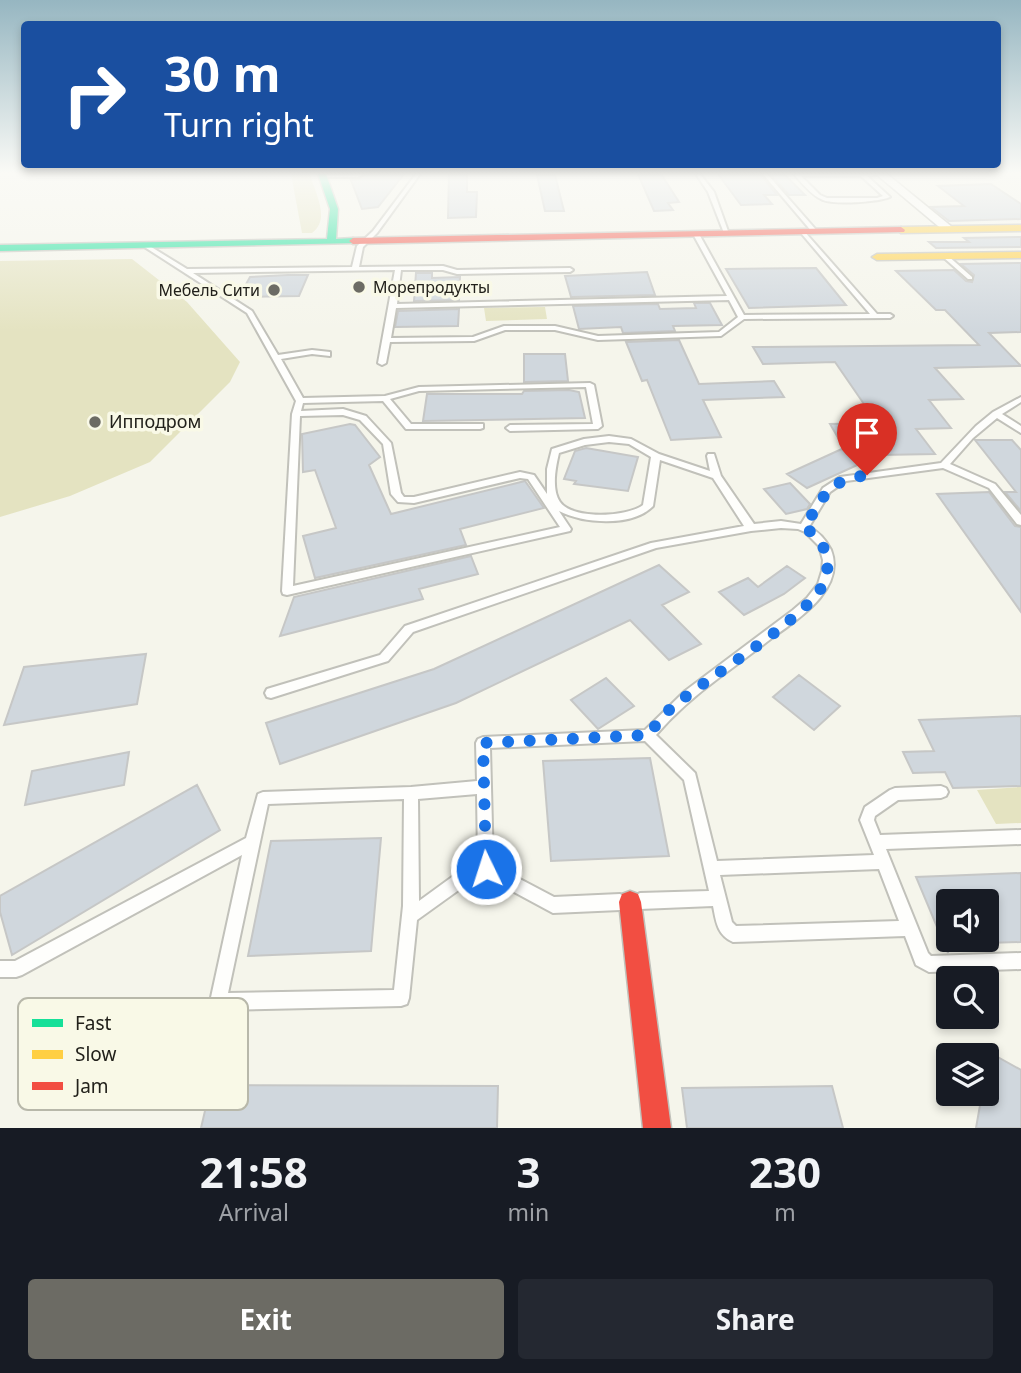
<!DOCTYPE html>
<meta charset="utf-8">
<style>
:root{--surface:#171b24;--page:#242831;--text:#f1f3f6;--muted:#9ea1a6;--accent:#6c6b64}
body{margin:0;font-family:"Noto Sans",sans-serif;background:var(--page);color:var(--text);height:100vh;display:flex;flex-direction:column;font-size:26px;white-space:nowrap}
*{box-sizing:border-box;margin:0}
p{font-size:23px;color:var(--muted)}
.icon{flex:none;width:38px;height:38px;fill:none;stroke:currentColor;stroke-width:2;stroke-linecap:round;stroke-linejoin:round}
.map{position:relative;height:1128px;overflow:hidden}
.sheet{display:flex;flex-direction:column;background:var(--surface);flex:1}
.sheet>*{flex:none}
.hud{position:absolute;left:21px;top:21px;width:980px;height:147px;border-radius:7px;box-shadow:0 4px 10px #0003;background:#1a4fa0;color:#fff;overflow:hidden}
.fabs{position:absolute;left:936px;top:889px;display:grid;gap:14px}
.fabs a{display:grid;place-items:center;width:63px;height:63px;border-radius:7px;background:var(--surface);box-shadow:0 4px 10px #0003;font-size:35px}
.pin{position:absolute;display:grid;place-items:center;width:60px;height:60px;color:#fff;margin:-72px -30px;border-radius:50% 50% 50% 0;rotate:-45deg;box-shadow:0 0 7px #0007}
.pin .icon{rotate:45deg}
.me{position:absolute;width:77px;margin:-38px;rotate:356deg;stroke-linejoin:round;filter:drop-shadow(0 0 5px #0008)}
.turn{display:flex;align-items:center;gap:24px;height:147px;padding:0 28px;font-size:32px}
.turn .icon{width:91px;height:91px;stroke-width:2.5}
.turn b{display:block;font-size:49px;line-height:60px}
.eta{display:flex;justify-content:space-evenly;align-items:center;height:119px;text-align:center}
.eta b{font-size:42px;font-weight:700;line-height:49px}
.primary-button{display:flex;gap:14px;margin-top:auto;padding:14px 28px}
.primary-button a{flex:1;height:80px;border-radius:7px;background:var(--accent);color:#fff;font-size:28px;font-weight:700;line-height:80px;text-align:center}
.primary-button a+a{background:var(--page);color:var(--text)}
.map>svg:first-child{display:block}
.green{fill:#e4e3c1}
.building{fill:#d0d7dd;stroke:#c6c7c6;stroke-width:2}
.lines{fill:none;stroke-linecap:round;stroke-linejoin:round}
.lane-casing{stroke:#c1c1ba;stroke-width:4}
.street-casing{stroke:#c1c1ba;stroke-width:3}
.fast-casing{stroke:#c1c1ba;stroke-width:3}
.slow-casing{stroke:#c1c1ba;stroke-width:3}
.jam-casing{stroke:#c1c1ba;stroke-width:3}
.lane{fill:#fefefc;fill-rule:evenodd}
.street{fill:#fefefc;fill-rule:evenodd}
.fast{fill:#16e098;fill-rule:evenodd}
.slow{fill:#ffcf43;fill-rule:evenodd}
.jam{fill:#f24e42;fill-rule:evenodd}
.route{stroke:#1a73e8;stroke-width:12;stroke-dasharray:0 21.6}
.poi-dot{fill:#6c6b64;stroke:#f9f9e7;stroke-width:2.5}
.labels{text-anchor:middle;stroke-width:7;stroke-linejoin:round;paint-order:stroke}
.far-poi-label{font-size:16px;fill:#22211b;stroke:#f9f9e7;text-anchor:start}
.poi-label{font-size:18px;fill:#22211b;stroke:#f9f9e7;text-anchor:start}
.key{fill:#f9f9e7;stroke:#b8b8aa;stroke-width:2}
.key-label{font-size:19px;fill:#22211b}
</style>
<div class="map">
<svg width="1021" height="1128" viewBox="0 0 1021 1128">
<rect width="100%" height="100%" fill="#f5f5eb"/>
<path class="green" d="M291 174H310C315 193 331 219 312 233H302Z
M132 259 187 302 240 362 230 382 150 462 70 496 0 517V261Z
M545 307 547 319 486 321 484 308Z
M1021 787V823L996 824 977 790Z"/>
<path class="building" d="M365 174H404L378 207 362 209 351 180 359 179Z
M449 174H467V192H477L476 217 448 218Z
M638 174H661L679 202 668 203 673 210 654 211Z
M718 174H760L777 195H764L772 204 741 205Z
M770 174H784L805 195H789Z
M537 175H555L564 211H545Z
M991 184 1021 204V219L949 221 931 207 964 206 938 186Z
M1021 237V247L936 248 929 242H969L964 238Z
M1021 263V332L989 333 1021 366 935 368 963 399 929 400 951 428 916 429 935 454 879 455 807 488 787 474 844 448 830 424 877 423 835 362 763 364 753 347 979 345 945 310H936L896 271 954 270 966 281 972 282 974 275 961 264Z
M816 268 846 305 749 308 726 269Z
M647 272 655 295 571 297 565 276Z
M416 273H432V278L460 277 459 300 414 301Z
M288 275H308L299 296 239 297 250 277Z
M694 303H710L722 325 673 326 675 331 623 333 621 327 579 329 573 306 658 304 660 309 696 308Z
M459 309 458 326 395 327 398 311Z
M679 340 699 384 774 381 784 397 703 400 721 437 671 440 647 380 642 381 626 342Z
M524 354H565L568 381 524 382Z
M569 390 579 392 585 418 423 421 427 394H522L524 391Z
M350 424 355 425 380 457 369 465 391 514 525 481 544 508 460 529 466 545 315 578 303 536 336 528 315 470 303 472 302 434Z
M975 440H1012L1021 450V511L1005 492H1016Z
M586 448 638 457 628 491 574 484 576 481 564 479 575 451Z
M790 483 810 504 807 509 786 514 764 489Z
M989 492 1015 526 1021 527V612L937 494Z
M471 556 478 574 419 589 423 599 280 636 294 597Z
M659 565 689 592 662 605 701 644 669 660 630 620 456 703 280 764 266 723 434 669Z
M787 566 805 578 784 594 744 615 719 592 748 578 758 587Z
M146 654 137 704 4 725 24 667Z
M799 675 840 706 814 730 773 697Z
M606 678 634 706 598 729 571 700Z
M1021 716V786L953 788 945 772 913 773 903 752 934 751 919 720Z
M129 752 124 785 25 805 32 771Z
M650 758 669 856 551 861 543 761Z
M197 785 220 830 12 955 0 912V896Z
M381 838 371 951 248 956 271 841Z
M1021 873V942L987 943V901H948V953L916 877Z
M987 1051 1021 1070V1128H976L982 1094H987Z
M211 1085 498 1086 497 1128H201Z
M832 1086 843 1128H687L682 1088Z"/>
<g class="lines">
<g class="lane-casing">
<path id="lane" d="M363 174 358 177H323L321 176 323 175Z
M416 174H420L377 233 363 247 359 267 443 266 457 270 570 268 573 270 570 272 457 274 443 270H401L397 304 727 296 693 234 696 232 699 234 744 315 870 314 801 233 800 232 803 230 877 314H890L893 316 890 318 744 319 721 336 598 340 555 330H505L474 341 390 342 386 363 382 365 378 363 395 270 193 273 252 311 278 355 312 350 330 352V356L312 354 281 359 303 398 385 396 419 387 590 383 594 385 602 426 598 429 510 431 506 428 510 425 593 424 586 387 419 391 390 399 411 424H483V428L480 429H406L383 401 303 403 301 411 343 409 366 416 391 443 401 493 404 497H414L520 472 534 475 547 494V469L552 449 584 439 609 436 631 439 659 454 710 471 707 456 708 454H714L721 476 754 524 781 521 801 524 823 488 840 477 941 463 976 426 993 412 1021 397V402L1002 414 1021 426V433L997 418 973 438 950 464 995 484 1021 515V525L1017 524 989 488 943 468 846 481 830 492 809 527C819 532 826 540 831 550 846 589 798 619 772 638 755 651 738 664 720 677 697 694 675 713 656 735L695 773 717 861 874 855 860 820 865 807 890 790 895 788 941 786 946 788 948 792 946 796 941 798 898 800 875 816 874 820 880 835 1021 830V844L886 849 928 953 931 956 1021 953V969L929 972 916 965 905 936 733 942C717 935 716 921 713 906L640 909 635 906 632 901 635 896 640 893 709 891 684 780 645 741 490 748 493 865 554 897 620 894 625 897 628 902 625 907 620 910 553 913 481 874 417 920 409 998 407 1004 401 1006 218 1010 212 1008 210 1002 242 855 22 975 16 977H0V961H15L246 838 258 794 263 792 411 787 477 781 476 743 478 739 483 737 645 730 685 691 793 610 807 598 818 584 822 571 823 560 819 546 805 532 798 529 781 528 751 531 656 548 413 632 388 661 271 698 267 697 265 693 267 689 380 655 405 626 651 543 744 526 713 478 660 460 653 506C633 527 584 524 559 511L571 529 570 531 287 595 283 594 282 591 292 414 296 401 247 313 143 246 148 245 187 269 352 267 357 246 373 231ZM729 300 738 317 719 332 598 336 555 326H504L473 337 391 338 396 308ZM343 415 360 420 383 444 391 494 398 502 414 503 520 478 528 479 560 527 293 586 300 416ZM609 442 629 444 651 457 643 505C627 517 573 520 560 502 551 489 556 466 559 453L585 445ZM477 794 478 858 419 901 418 799ZM404 799 403 906 394 990 228 993 268 804ZM879 869 899 921 736 926 732 922 720 875Z
M696 174H700L714 192 729 234 724 233 708 192Z
M763 174H767L817 231V233H813Z
M794 174H880L878 175 867 176 890 197C878 202 835 205 823 200 812 196 801 182 794 174ZM801 176H861L883 196 877 198H827L820 195Z
M943 255H947L972 277V279H968L943 257Z"/>
</g>
<g class="street-casing">
<path id="street" d="M876 174H887L952 227V231H944Z"/>
</g>
<g class="fast-casing">
<path id="fast" d="M318 174H326L338 209 336 239 353 238 357 241 356 243 0 251V245L327 239 330 209Z"/>
</g>
<g class="slow-casing">
<path id="slow" d="M1021 225V231L901 233 897 230 901 227Z
M1021 252V258L877 260 872 257 877 254Z"/>
</g>
<g class="jam-casing">
<path id="jam" d="M901 227 905 230 904 232 353 244 349 241 353 238Z
M630 891 638 894 641 902 671 1128H643L619 902 622 894Z"/>
</g>
<use href="#lane" class="lane"/>
<use href="#street" class="street"/>
<use href="#fast" class="fast"/>
<use href="#slow" class="slow"/>
<use href="#jam" class="jam"/>
</g>
<linearGradient id="sky" x2="0" y2="1"><stop stop-color="#96b6c1"/><stop offset="0.52" stop-color="#fafaf6"/><stop offset="1" stop-color="#fafaf6" stop-opacity="0"/></linearGradient>
<rect width="1021" height="332" fill="url(#sky)"/>
<g class="lines">
<path class="route" d="M486 869 483 743 648 735C655 727 661 717 669 710 701 681 812 616 824 582 833 559 824 540 804 527 827 494 824 482 867 475"/>
</g>
<g class="poi-dot">
<circle cx="359" cy="287" r="7"/>
<circle cx="274" cy="290" r="7"/>
<circle cx="95" cy="422" r="7"/>
</g>
<g class="labels">
<g class="far-poi-label">
<text x="373" y="293">Морепродукты</text>
<text x="260" y="296" text-anchor="end">Мебель Сити</text>
</g>
<g class="poi-label">
<text x="109" y="428">Ипподром</text>
</g>
</g>
<rect x="18" y="998" width="230" height="112" rx="10" class="key"/>
<rect x="32" y="1019" width="31" height="8" fill="#16e098"/>
<rect x="32" y="1050" width="31" height="9" fill="#ffcf43"/>
<rect x="32" y="1082" width="31" height="8" fill="#f24e42"/>
<g class="key-label">
<text x="75" y="1030">Fast</text>
<text x="75" y="1061">Slow</text>
<text x="75" y="1093">Jam</text>
</g>
</svg>
<div class="fabs">
<a><svg class="icon" aria-label="sound" viewBox="0 0 24 24"><path d="M4 9h4l5-4v14l-5-4H4zM17 9q2 3 0 6"/></svg></a>
<a><svg class="icon" aria-label="search" viewBox="0 0 24 24"><circle cx="10" cy="10" r="6"/><path d="M15 15l6 6"/></svg></a>
<a><svg class="icon" aria-label="layers" viewBox="0 0 24 24"><path d="M12 4l9 5-9 5-9-5zM3 14l9 5 9-5"/></svg></a>
</div>
<div class="pin" style="left:867px;top:475px;background:#d93025"><svg class="icon" aria-label="arrive" viewBox="0 0 24 24"><path d="M6 21V4h12l-3 4 3 4H6"/></svg></div>
<svg class="me" style="left:486px;top:869px" viewBox="-20 -20 40 40"><circle r="17" fill="#1a73e8" stroke="#fff" stroke-width="3"/><path d="M0-11L8 9 0 5-8 9z" fill="#fff"/></svg>
<div class="hud">
<div class="turn"><svg class="icon" aria-label="right" viewBox="0 0 24 24"><path d="M7 20v-9h11M14 6l5 5-5 5"/></svg><div><b>30 m</b>Turn right</div></div>
</div>
</div>
<section class="sheet">
<div class="eta">
<div><b>21:58</b><p>Arrival</p></div>
<div><b>3</b><p>min</p></div>
<div><b>230</b><p>m</p></div>
</div>
<div class="primary-button"><a>Exit</a><a>Share</a></div>
</section>
